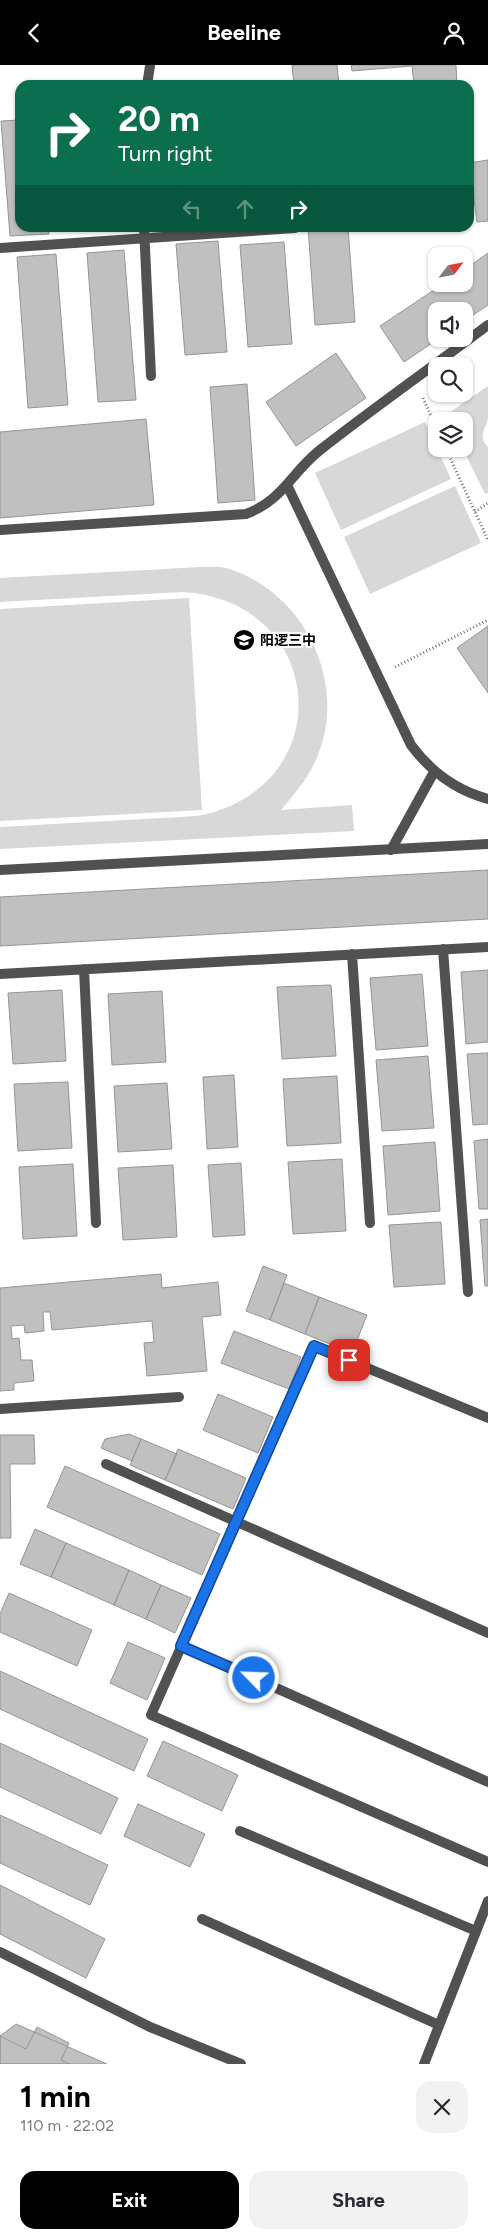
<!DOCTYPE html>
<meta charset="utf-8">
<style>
:root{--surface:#fff;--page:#f2f2f3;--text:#2b2b33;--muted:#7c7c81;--accent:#000}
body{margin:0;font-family:Figtree,"Noto Sans SC",sans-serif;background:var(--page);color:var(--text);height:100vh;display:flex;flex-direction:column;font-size:19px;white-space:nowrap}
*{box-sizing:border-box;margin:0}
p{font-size:16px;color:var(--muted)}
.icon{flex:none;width:28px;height:28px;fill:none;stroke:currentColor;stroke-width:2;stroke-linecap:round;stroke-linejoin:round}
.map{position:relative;height:1999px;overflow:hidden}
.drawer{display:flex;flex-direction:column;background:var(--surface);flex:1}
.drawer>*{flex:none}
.top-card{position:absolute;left:15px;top:15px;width:459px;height:152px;border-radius:15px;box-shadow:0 1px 4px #0004;background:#0b6e4f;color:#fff;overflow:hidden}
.needle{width:32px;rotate:58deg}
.buttons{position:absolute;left:428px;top:182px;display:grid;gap:10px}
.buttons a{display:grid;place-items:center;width:45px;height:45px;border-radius:10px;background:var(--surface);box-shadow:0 1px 4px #0004;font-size:25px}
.pin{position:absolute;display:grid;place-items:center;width:42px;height:42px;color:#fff;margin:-21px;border-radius:10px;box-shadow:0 2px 8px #0006}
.me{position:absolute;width:55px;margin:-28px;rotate:294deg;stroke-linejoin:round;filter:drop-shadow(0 0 4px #0008)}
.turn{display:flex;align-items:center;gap:18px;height:105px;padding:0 20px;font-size:22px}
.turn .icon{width:65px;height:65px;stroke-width:2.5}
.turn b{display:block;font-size:35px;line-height:42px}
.lanes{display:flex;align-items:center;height:48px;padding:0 20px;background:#0003;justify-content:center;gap:25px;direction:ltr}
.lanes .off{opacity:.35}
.round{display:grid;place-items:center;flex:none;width:52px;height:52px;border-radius:15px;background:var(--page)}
.headline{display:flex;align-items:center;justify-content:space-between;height:85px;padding:0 20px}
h1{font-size:30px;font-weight:700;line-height:38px;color:var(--accent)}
.action{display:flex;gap:10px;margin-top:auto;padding:10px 20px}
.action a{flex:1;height:58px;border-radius:15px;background:var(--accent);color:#fff;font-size:20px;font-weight:700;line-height:58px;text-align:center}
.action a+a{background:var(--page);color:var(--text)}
header{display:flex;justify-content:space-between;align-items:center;height:65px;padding:0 20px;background:var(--accent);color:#fff;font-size:22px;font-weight:700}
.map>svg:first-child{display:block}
.green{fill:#d8d8d8}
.building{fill:#c0c0c0;stroke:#959595}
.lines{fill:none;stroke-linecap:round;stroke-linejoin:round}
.path{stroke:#737373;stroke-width:3;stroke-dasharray:1 2.5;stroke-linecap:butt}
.lane{stroke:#515151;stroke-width:10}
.street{stroke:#515151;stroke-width:10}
.route-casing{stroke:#114b97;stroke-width:12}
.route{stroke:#1a73e8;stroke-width:9}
.labels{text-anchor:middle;stroke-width:4.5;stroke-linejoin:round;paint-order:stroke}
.poi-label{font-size:14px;font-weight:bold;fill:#000;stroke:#fff;text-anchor:start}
</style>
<header><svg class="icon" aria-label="back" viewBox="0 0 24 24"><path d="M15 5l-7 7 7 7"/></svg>Beeline<svg class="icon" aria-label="person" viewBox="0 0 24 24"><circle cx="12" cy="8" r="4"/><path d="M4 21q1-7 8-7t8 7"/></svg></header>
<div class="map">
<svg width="488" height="1999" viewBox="0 0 488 1999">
<rect width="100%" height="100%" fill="#fff"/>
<path class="green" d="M488 321C488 331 488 343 488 353 486 365 477 370 488 382V428L485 429 463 384 464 356H449L446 350Z
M425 357 451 414 341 465 315 408Z
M455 421 481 478 370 529 344 472Z
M200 502C208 502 218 501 226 503 302 525 347 614 319 687 311 710 296 727 281 745L352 740 354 766 0 784V762L197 751C341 724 328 536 183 527L0 537V513Z
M189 533 202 745 0 756V544Z"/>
<path class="building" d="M292 0H337L339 20H294Z
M351 0H456L457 20H414L412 1 352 6Z
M20 55V162H49V169L10 171 1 56Z
M488 95V156L477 157 469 98Z
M79 162H117V164L79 166Z
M308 162H348L355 257 315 260Z
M218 176 227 287 185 290 176 179Z
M284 177 292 279 248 282 240 180Z
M124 185 136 335 98 337 87 188Z
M488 188V240L464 256V246H436L438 274 404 297 380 261 443 219H464V205Z
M56 189 68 340 28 343 17 192Z
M336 288 366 333 296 381 266 337Z
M247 319 255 435 218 438 210 322Z
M146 354 154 440 0 453V367Z
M488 561V628L457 583Z
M488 805V854L0 881V832Z
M488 905V977L466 979 461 907Z
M422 909 428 981 376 985 370 913Z
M331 920 336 991 282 994 277 922Z
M62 925 66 996 13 999 8 928Z
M162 926 166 997 112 1000 108 929Z
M488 988V1059L473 1060 467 989Z
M428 991 434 1063 382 1066 376 995Z
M234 1010 238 1082 207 1084 203 1012Z
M337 1011 341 1078 287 1081 283 1014Z
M68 1017 72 1083 18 1086 14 1019Z
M167 1018 172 1084 118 1087 114 1021Z
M488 1074V1144H479L474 1076Z
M435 1077 440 1146 388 1150 383 1081Z
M342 1094 346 1166 293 1169 288 1097Z
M241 1098 245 1170 213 1172 208 1100Z
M73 1099 77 1171 23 1174 19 1102Z
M173 1100 177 1172 123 1175 118 1103Z
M488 1154V1221H485L480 1155Z
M441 1157 445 1219 394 1222 389 1160Z
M263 1201 287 1210 270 1255 246 1246Z
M161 1209 162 1223 218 1217 221 1250 202 1252 207 1306 147 1311 144 1278 154 1277 152 1256 52 1265 50 1247H43L44 1266 25 1268 24 1260 11 1261 12 1274 19 1273 21 1295H32L34 1316 14 1318V1325L0 1326V1223Z
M284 1218 319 1232 305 1269 270 1255Z
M319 1232 367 1250 352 1288 305 1269Z
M234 1266 301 1292 289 1324 221 1298Z
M218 1329 273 1352 258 1388 203 1365Z
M129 1369 141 1374 132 1396 101 1383 105 1374Z
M0 1370H34L35 1399H10L11 1473H0Z
M141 1374 177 1389 165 1415 130 1400Z
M178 1384 246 1413 233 1444 165 1415Z
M65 1401 220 1469 202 1510 47 1442Z
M35 1464 66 1478 51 1512 20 1499Z
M66 1478 129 1505 114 1540 51 1512Z
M129 1505 161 1520 146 1554 114 1540Z
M161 1520 191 1533 175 1568 146 1554Z
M9 1528 92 1565 77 1601 0 1567V1549Z
M128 1577 165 1593 147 1635 110 1618Z
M0 1606 148 1674 134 1706 0 1644Z
M163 1676 238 1710 222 1746 147 1711Z
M0 1678 118 1733 101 1769 0 1722Z
M138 1739 205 1769 190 1802 124 1771Z
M0 1750 108 1800 90 1840 0 1798Z
M0 1820 105 1874 86 1913 0 1869Z
M16 1959 107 1999H0V1971Z
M37 1962 69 1978 61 1995 70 1999H0V1971L26 1984Z"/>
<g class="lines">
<path class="path" d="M423 333 436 362
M446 384 488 475
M475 447 488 438
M395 602 488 555"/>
<path class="lane" d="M147 20 150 1
M144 162 151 311
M0 183 295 163
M287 420 411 680C431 707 455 725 488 734
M0 465 246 449C283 435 291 408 320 385 375 342 432 302 488 260
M391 785 434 707
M443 884 468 1227
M352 889 370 1158
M84 904 96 1158
M0 909 488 882
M0 1344 179 1332
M488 1353 314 1281 151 1650 488 1797
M106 1399 488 1568
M181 1581 488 1717
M240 1766 476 1866
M202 1854 439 1960"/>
<path class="street" d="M0 805 488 779
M0 1887 150 1962 241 1999
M424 1999 488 1836"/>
</g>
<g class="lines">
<g class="route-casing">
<path id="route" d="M254 1613 181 1581 314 1281 349 1295"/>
</g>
<use href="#route" class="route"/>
</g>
<defs>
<g id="school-disc" transform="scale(1.125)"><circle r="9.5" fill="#000" stroke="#fff"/><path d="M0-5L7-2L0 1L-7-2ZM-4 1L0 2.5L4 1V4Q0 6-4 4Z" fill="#fff"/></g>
</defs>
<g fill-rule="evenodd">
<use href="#school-disc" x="244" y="575"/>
</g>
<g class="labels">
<g class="poi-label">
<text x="260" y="580">阳逻三中</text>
</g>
</g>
</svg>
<div class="buttons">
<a><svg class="needle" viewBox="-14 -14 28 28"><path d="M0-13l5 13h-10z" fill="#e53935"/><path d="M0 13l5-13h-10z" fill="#7c7c81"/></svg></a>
<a><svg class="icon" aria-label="sound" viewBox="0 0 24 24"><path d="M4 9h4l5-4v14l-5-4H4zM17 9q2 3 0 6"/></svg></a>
<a><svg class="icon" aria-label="search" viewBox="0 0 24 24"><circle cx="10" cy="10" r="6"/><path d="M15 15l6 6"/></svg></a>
<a><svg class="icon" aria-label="layers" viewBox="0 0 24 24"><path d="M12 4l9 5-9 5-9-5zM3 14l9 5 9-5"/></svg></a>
</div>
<div class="pin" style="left:349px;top:1295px;background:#d93025"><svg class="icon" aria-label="arrive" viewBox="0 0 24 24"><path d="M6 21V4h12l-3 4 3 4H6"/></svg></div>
<svg class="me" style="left:254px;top:1613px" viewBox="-20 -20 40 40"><circle r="17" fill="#1a73e8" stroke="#fff" stroke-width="3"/><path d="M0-11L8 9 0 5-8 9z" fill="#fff"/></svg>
<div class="top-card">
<div class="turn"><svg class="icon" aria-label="right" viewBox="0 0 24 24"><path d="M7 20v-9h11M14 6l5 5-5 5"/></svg><div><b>20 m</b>Turn right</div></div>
<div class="lanes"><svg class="icon off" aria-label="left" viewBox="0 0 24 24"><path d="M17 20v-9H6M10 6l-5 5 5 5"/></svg><svg class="icon off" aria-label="ahead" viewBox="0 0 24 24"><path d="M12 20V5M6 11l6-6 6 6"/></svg><svg class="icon" aria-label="right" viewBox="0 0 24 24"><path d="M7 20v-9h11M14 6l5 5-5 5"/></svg></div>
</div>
</div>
<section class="drawer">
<div class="headline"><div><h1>1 min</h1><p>110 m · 22:02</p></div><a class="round"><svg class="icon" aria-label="close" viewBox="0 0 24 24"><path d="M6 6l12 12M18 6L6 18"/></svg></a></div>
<div class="action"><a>Exit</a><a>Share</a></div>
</section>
